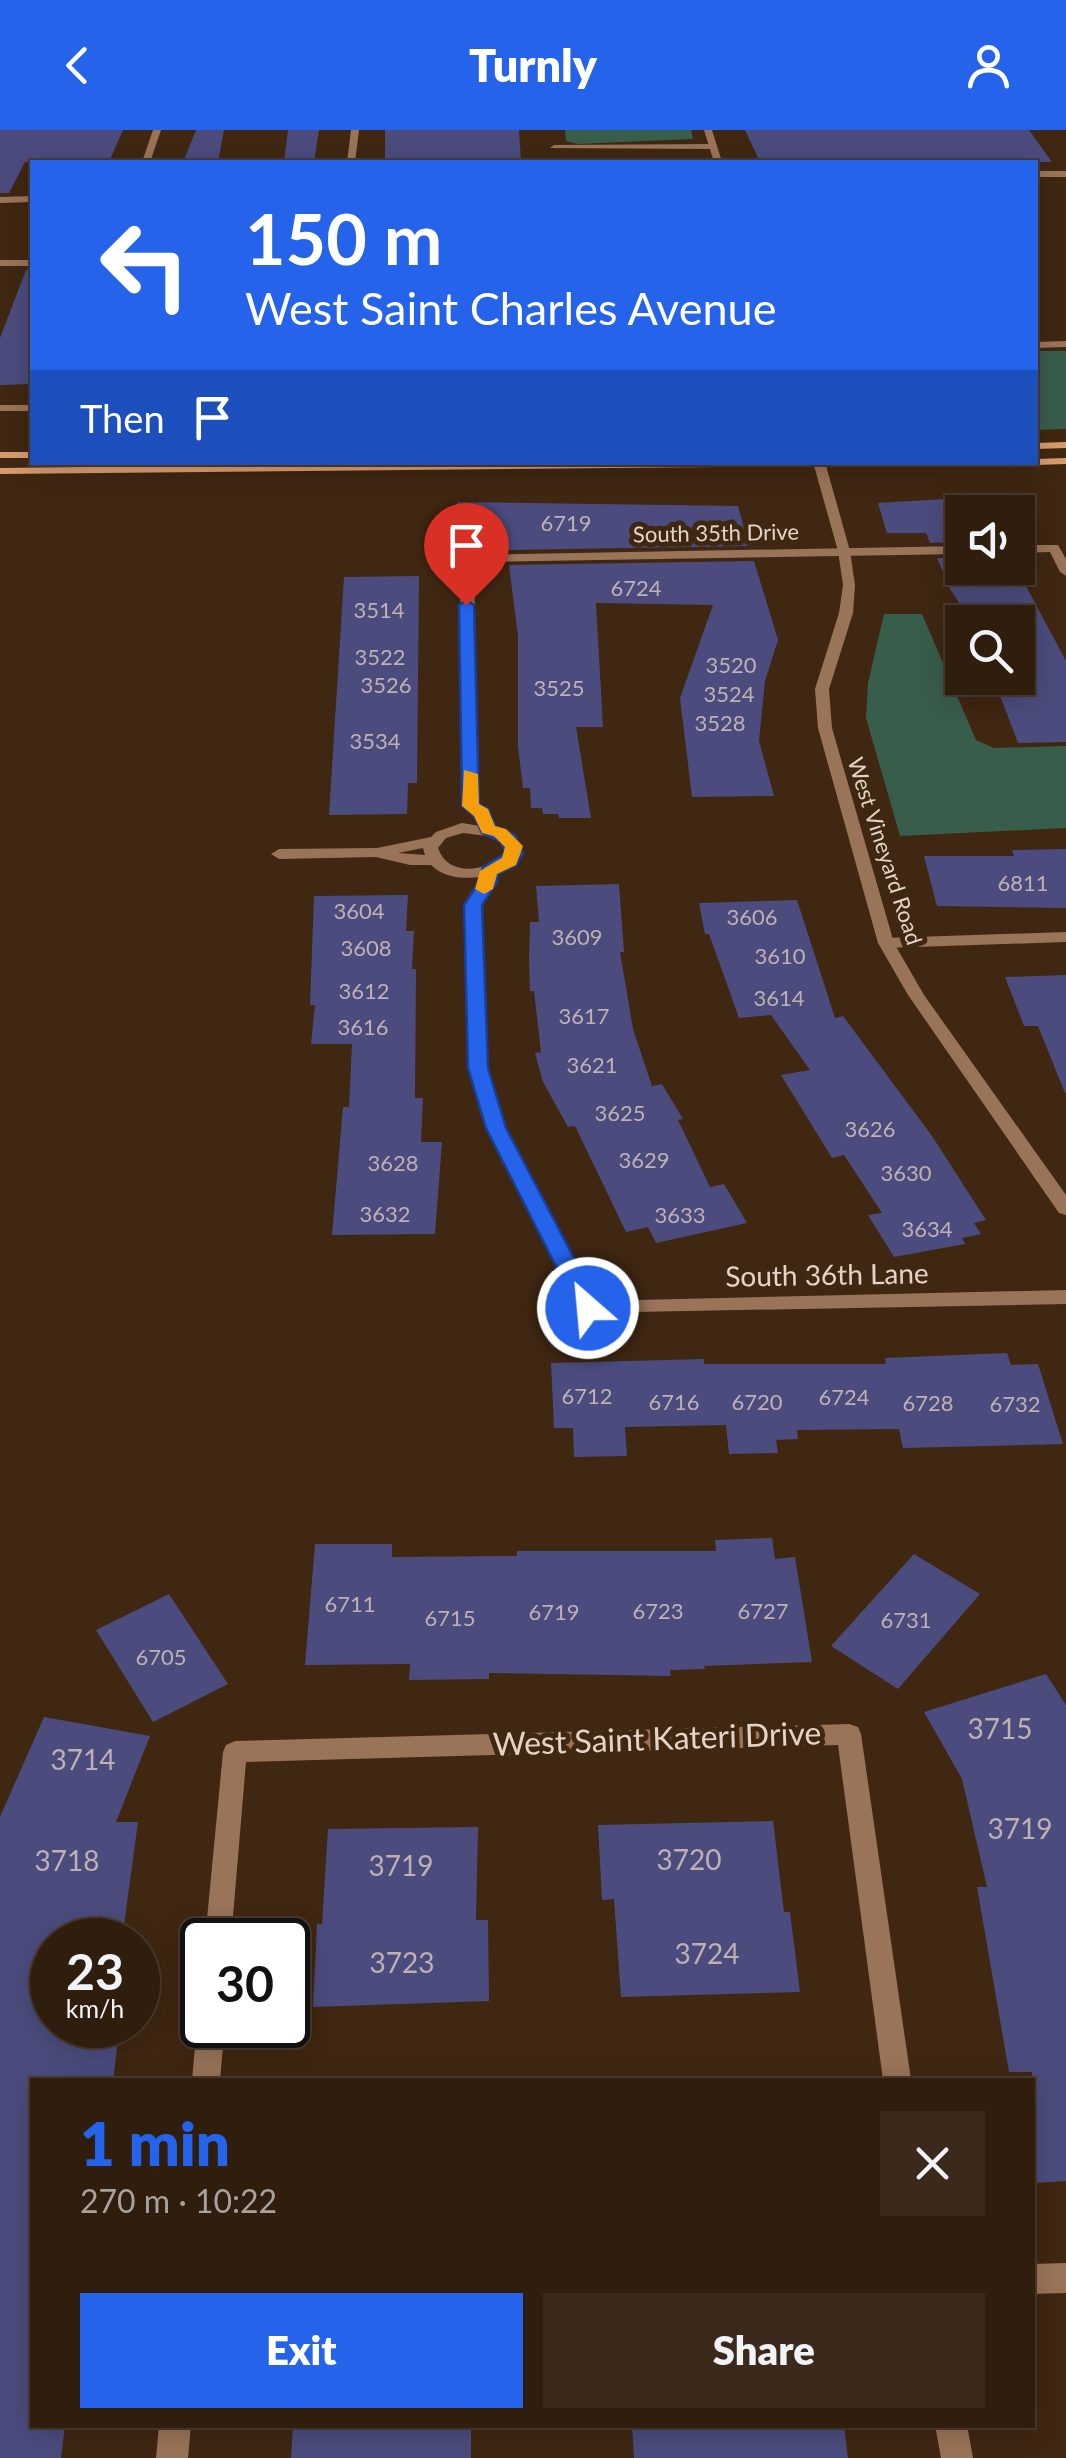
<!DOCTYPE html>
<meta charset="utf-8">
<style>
:root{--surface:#2f1d0e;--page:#3b2a1c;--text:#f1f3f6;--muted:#a7a29e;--line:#4a3b2e;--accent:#2563eb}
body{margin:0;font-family:Lato,sans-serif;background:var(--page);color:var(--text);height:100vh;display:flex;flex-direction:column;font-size:38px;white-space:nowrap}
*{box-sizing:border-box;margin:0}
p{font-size:32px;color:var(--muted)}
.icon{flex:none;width:55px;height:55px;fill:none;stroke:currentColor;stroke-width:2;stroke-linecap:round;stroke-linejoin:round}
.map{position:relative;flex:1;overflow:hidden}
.sheet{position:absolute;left:30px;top:1948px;width:1005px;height:350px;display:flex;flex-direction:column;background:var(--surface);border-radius:0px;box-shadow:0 5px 25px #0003,0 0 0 2px var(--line)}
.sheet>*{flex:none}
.hud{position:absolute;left:30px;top:30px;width:1008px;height:305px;border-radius:0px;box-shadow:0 5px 25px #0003,0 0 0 2px var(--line);background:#2563eb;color:#fff;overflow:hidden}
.fabs{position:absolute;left:945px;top:365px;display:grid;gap:20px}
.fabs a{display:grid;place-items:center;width:90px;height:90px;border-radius:0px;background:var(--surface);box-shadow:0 5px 25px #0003,0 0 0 2px var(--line);font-size:50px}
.speed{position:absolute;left:30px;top:1788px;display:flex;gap:20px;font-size:50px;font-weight:700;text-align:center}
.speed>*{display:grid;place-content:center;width:130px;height:130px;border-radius:50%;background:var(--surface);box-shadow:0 5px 25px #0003,0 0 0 2px var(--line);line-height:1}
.speed small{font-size:25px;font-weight:400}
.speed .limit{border:5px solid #111;border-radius:15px;background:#fff;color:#111}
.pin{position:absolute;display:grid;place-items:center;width:85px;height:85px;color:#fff;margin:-102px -42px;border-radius:50% 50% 50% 0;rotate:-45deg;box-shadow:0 0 10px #0007}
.pin .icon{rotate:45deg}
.me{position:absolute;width:110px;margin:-55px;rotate:333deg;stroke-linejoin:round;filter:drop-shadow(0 0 8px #0008)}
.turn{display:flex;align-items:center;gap:35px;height:210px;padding:0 50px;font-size:45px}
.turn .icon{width:130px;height:130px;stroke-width:2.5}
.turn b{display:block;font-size:70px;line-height:85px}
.then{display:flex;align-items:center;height:95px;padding:0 50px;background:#0003;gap:20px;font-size:38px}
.round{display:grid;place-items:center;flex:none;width:105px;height:105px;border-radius:0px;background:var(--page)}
.overview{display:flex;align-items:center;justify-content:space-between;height:170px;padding:0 50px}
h1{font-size:60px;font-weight:800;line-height:75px;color:var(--accent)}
.primary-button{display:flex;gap:20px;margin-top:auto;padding:20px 50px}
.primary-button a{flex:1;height:115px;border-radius:0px;background:var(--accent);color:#fff;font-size:40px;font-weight:800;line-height:115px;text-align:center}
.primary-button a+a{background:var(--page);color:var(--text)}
header{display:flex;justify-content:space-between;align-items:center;height:130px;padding:0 50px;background:var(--accent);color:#fff;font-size:45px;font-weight:800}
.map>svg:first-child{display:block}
.green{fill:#395d4b}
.building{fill:#4b4c7d}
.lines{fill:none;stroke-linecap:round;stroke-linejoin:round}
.minor{fill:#9a7458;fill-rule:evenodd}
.tertiary{fill:#9a7458;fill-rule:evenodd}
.secondary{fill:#d89b6d;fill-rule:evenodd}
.route{fill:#2563eb;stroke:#184099;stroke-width:2.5}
.slow{fill:#f59e0b}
.labels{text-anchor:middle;stroke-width:10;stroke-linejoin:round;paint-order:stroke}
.number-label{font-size:22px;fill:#beb1b4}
.far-street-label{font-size:22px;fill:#e4d3c7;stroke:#3f2712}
.street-label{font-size:28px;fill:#e4d3c7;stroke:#3f2712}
.near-number-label{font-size:28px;fill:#beb1b4}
.near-street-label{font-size:32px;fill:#e4d3c7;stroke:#3f2712}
</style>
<header><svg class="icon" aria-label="back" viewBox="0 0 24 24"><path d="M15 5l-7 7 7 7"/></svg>Turnly<svg class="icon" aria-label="person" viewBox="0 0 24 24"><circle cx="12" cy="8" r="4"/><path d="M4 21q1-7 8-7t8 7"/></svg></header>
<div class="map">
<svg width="1066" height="2328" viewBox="0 0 1066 2328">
<rect width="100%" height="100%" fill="#3f2712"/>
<path class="green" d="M565 0H691L693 9 577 14 566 11Z
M1035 221H1066V299L1035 300Z
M884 484H922L976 610 994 618 1066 616V698L900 706 866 588 868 553Z"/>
<path class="building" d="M0 0H123L109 32H25L9 63H0Z
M196 0H224L218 32H183Z
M288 0H319L314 32H284Z
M385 0H519L521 32H385Z
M745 0H1029L1052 32H760Z
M26 140H32V254L0 255V208Z
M961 368H1016L1029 398H1018V382H962V412L930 413 926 403H887L878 373Z
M457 372 738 376 749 416 508 420 506 406 458 404Z
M937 428H962V438H1015L1018 441 1066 531V612L1018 613 999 563H1018V492H976L969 477H962L950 459Z
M754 431 778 510 765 551 759 611 774 666 692 667 680 568 713 475 596 473 603 597H576L591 688H559L558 684H543L542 678H531L530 658H523L518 617V506L509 435Z
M419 446 417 653H408L407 684 329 685 344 447Z
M1066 719V778L937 776 924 726H1014L1012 720Z
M619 754 624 822H620L633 899 652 956 662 954 683 989 678 990 710 1057 724 1054 747 1093 656 1113 648 1097 626 1102 575 996 568 997 543 952 535 923 541 922 534 861H530L529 829 530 792H539L536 756Z
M408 765 406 801H414L412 839H416L415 968H423L421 1012H442L435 1104 332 1105 343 977H349L352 914H311L315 875H310L314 766Z
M797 770 835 888 843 886 932 1006 986 1090 974 1093 981 1104 962 1108 965 1114 894 1127 868 1085 882 1083 844 1025 832 1028 781 945 810 940 771 885 739 888 709 804H705L699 773Z
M1066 845V963H1065L1038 896H1024L1005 847Z
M1007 1223 1011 1235 1038 1234 1063 1314 903 1318 899 1299 797 1300 798 1309 776 1310 778 1323 729 1324 726 1295 625 1297 627 1326 574 1327 573 1298H554L551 1233 704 1229V1234H886L885 1228Z
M772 1408 775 1429 795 1427 812 1532 704 1536 705 1539 670 1540 671 1546 489 1543V1549L409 1550 410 1534 305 1535 315 1414H392V1427L517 1426V1421H716L715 1410Z
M914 1424 980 1464 898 1559 831 1516Z
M169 1464 228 1554 153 1592 96 1500Z
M1046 1544 1066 1575V2051L1032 2053V1942H1009L977 1757H987L962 1649 924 1582Z
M44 1587 150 1606 116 1692H138L122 1810H52V1895H120L113 1950H32V2295H65L61 2328H0V1687Z
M773 1691 784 1782H790L800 1862 621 1867 614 1769 602 1770 598 1695Z
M478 1697 476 1790H488L489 1871 313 1877 317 1794H322L328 1699Z
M293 2295H471V2328H291Z
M632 2295H844L848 2328H634Z"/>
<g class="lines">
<path class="minor" d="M153 0H161L150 32H142Z
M351 0H359L355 32H347Z
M713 14 716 19 550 18 554 15Z
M1035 41H1066V47H1035Z
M32 66V72L0 73V67Z
M0 130H32V136H0Z
M1066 211V217L1035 218V212Z
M0 275H32V281H0Z
M1018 415H1058L1066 429V446L1060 442 1050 422 1018 423Z
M962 416V424L474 432 478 676 470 681 462 676 460 435 466 425Z
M462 693 505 700 522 716V723L512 735 497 742 496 752 481 775 487 939 505 998 594 1171 1066 1160V1174L581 1183 487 998 469 939 465 775 481 747C462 749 444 748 431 735H410L376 727 279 729 271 724 279 719 377 718 431 707 436 702ZM463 703 495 707 506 717V722C488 742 448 748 438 718L446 708ZM423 718 425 725 398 723Z
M1066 802V812L886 818 878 813 886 808Z
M849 1594 858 1597 861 1604 911 1950H883L838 1615 246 1632 231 1810H205L223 1622 226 1615 235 1611Z
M202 1885V1895H225L220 1950H192L197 1895Z
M1066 2133V2163L1032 2164V2134Z
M159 2295H191L188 2328H156Z
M935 2295H967L973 2328H941Z"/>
<path class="tertiary" d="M704 0H712L722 32H714Z
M813 332H825L850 421 855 455 853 483 829 559 832 598 894 813 924 865 1066 1065V1085L1059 1083 908 865 878 813 818 598 815 559 839 483 843 455 838 421Z"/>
<path class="secondary" d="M1066 312V318L1035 319V313Z
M0 322H32V328H0Z
M1066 328V334L1035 335 1030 332H1035V329Z
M512 332H922L917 335 0 344V338Z"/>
</g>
<path class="route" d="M466 470 474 475 479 674 488 679 495 696 515 705 523 723 516 735 498 744 497 752 482 775 488 938 506 998 600 1178 588 1186 577 1178 486 998 468 938 464 775 479 752 483 737 506 723 501 712 482 703 474 686 462 676 459 475Z"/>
<path class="slow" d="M464 640 478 644 479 674 488 679 495 696 506 699 523 716 516 735 497 744 493 759 484 764 475 759 480 741 502 728 505 717 494 706 482 703 474 686 462 676Z"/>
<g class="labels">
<g class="number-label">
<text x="566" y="401">6719</text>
<text x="636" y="466">6724</text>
<text x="379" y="488">3514</text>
<text x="380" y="535">3522</text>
<text x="731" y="543">3520</text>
<text x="386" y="563">3526</text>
<text x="559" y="566">3525</text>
<text x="729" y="572">3524</text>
<text x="720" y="601">3528</text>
<text x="375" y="619">3534</text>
<text x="1023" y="761">6811</text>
<text x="359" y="789">3604</text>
<text x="752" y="795">3606</text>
<text x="577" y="815">3609</text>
<text x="366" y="826">3608</text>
<text x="780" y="834">3610</text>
<text x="364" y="869">3612</text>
<text x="779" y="876">3614</text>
<text x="584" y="894">3617</text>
<text x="363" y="905">3616</text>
<text x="592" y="943">3621</text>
<text x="620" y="991">3625</text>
<text x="870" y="1007">3626</text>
<text x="644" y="1038">3629</text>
<text x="393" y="1041">3628</text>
<text x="906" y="1051">3630</text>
<text x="385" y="1092">3632</text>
<text x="680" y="1093">3633</text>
<text x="927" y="1107">3634</text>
<text x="587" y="1274">6712</text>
<text x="844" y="1275">6724</text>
<text x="674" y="1280">6716</text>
<text x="757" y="1280">6720</text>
<text x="928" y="1281">6728</text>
<text x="1015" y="1282">6732</text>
<text x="350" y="1482">6711</text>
<text x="658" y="1489">6723</text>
<text x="763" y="1489">6727</text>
<text x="554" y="1490">6719</text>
<text x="450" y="1496">6715</text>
<text x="906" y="1498">6731</text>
<text x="161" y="1535">6705</text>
</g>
<g class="far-street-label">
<text transform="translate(716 403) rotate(-1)" y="8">South 35th Drive</text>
<text transform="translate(885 721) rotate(72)" y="8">West Vineyard Road</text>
</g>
<g class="street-label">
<text transform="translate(827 1145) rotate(-1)" y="10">South 36th Lane</text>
</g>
<g class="near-number-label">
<text x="1000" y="1609">3715</text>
<text x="83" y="1640">3714</text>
<text x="1020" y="1709">3719</text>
<text x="689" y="1740">3720</text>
<text x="67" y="1741">3718</text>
<text x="401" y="1746">3719</text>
<text x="707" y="1834">3724</text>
<text x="402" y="1843">3723</text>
</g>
<g class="near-street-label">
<text transform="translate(657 1609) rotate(-2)" y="11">West Saint Kateri Drive</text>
</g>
</g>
</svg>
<div class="fabs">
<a><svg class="icon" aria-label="sound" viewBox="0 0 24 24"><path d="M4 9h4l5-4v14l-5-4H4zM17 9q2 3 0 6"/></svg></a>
<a><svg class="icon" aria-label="search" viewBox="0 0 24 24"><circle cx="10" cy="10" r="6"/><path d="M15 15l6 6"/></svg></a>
</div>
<div class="speed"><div>23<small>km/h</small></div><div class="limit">30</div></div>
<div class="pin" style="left:466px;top:475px;background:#d93025"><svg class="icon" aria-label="arrive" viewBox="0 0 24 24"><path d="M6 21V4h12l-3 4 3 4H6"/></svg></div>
<svg class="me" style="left:588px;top:1178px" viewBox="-20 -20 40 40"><circle r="17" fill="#2563eb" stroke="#fff" stroke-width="3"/><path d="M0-11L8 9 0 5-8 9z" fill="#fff"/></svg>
<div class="hud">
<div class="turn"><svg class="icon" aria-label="left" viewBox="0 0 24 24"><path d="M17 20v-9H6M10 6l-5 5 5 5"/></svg><div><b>150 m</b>West Saint Charles Avenue</div></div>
<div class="then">Then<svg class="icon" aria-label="arrive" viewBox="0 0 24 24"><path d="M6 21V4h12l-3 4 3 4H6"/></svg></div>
</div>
<section class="sheet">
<div class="overview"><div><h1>1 min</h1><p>270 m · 10:22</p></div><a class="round"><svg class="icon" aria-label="close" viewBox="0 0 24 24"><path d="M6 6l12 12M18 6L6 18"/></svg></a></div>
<div class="primary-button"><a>Exit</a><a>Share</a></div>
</section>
</div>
